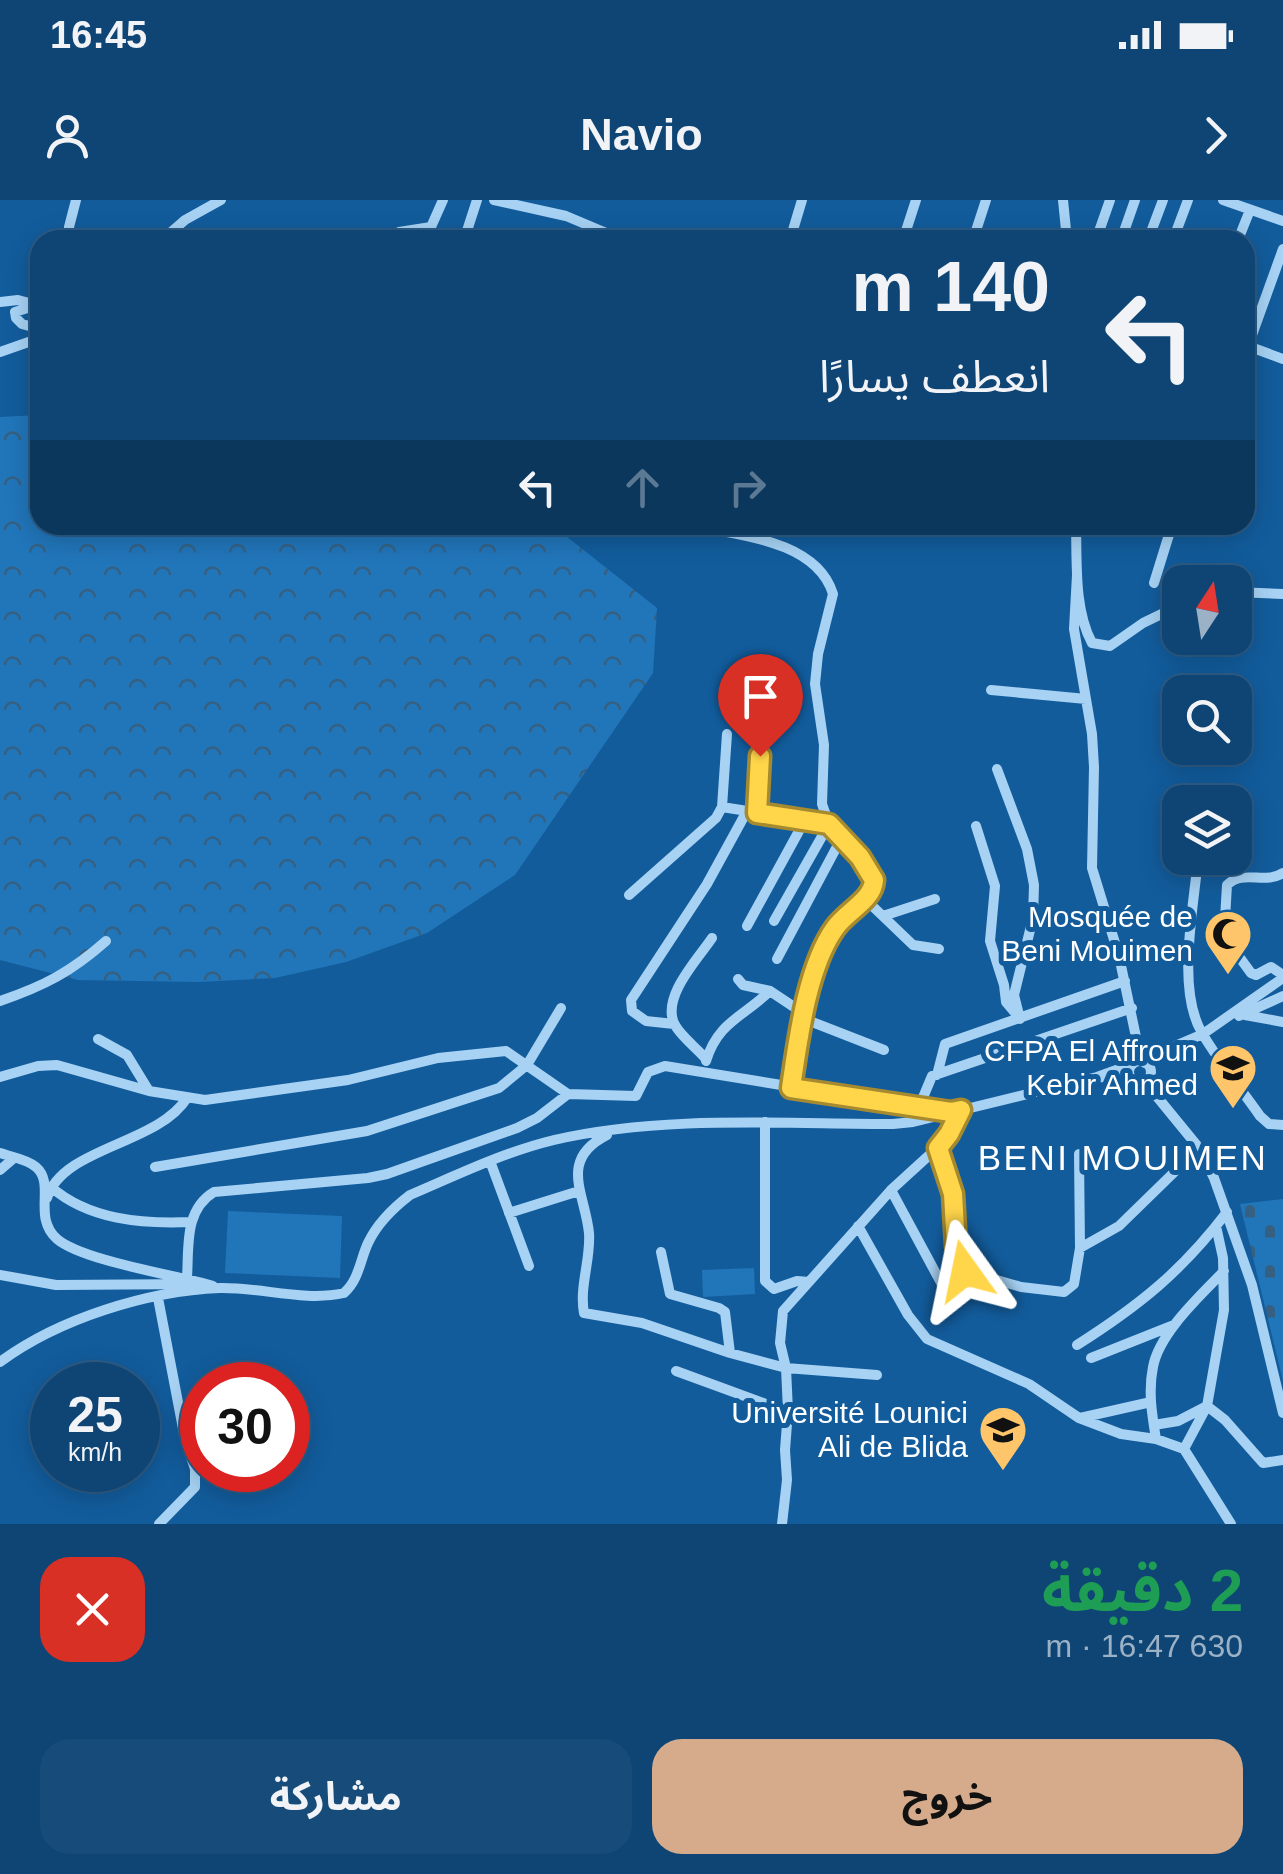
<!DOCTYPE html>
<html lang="ar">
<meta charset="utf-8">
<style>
:root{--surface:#0e4575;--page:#174c7a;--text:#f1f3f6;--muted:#9bb1c5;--line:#2e5d87;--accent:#d6ab8b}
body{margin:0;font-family:Helvetica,"Noto Sans Arabic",sans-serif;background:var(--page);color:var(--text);direction:rtl;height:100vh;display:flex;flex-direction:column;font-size:38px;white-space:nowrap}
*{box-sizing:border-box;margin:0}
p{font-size:32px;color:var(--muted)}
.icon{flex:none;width:55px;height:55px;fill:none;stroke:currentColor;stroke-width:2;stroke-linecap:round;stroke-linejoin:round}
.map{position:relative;height:1324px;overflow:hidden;direction:ltr}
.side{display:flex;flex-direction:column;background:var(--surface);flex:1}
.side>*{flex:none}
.hud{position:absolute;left:30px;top:30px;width:1225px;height:305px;border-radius:30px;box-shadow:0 5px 25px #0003,0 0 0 2px var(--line);direction:rtl;background:#0e4575;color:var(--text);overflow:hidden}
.needle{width:65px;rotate:12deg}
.controls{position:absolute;left:1162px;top:365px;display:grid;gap:20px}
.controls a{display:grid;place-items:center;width:90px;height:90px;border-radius:20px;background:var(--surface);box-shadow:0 5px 25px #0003,0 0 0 2px var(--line);font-size:50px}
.speed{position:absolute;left:30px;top:1162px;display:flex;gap:20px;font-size:50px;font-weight:700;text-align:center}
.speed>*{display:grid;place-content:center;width:130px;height:130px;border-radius:50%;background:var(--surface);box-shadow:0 5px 25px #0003,0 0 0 2px var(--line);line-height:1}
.speed small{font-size:25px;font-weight:400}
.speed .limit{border:15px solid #d22;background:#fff;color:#111}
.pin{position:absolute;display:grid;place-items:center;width:85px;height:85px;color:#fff;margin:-102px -42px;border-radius:50% 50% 50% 0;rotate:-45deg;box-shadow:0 0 10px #0007}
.pin .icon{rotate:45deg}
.me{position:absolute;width:110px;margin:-55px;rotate:348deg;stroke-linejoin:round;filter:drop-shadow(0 0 8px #0008)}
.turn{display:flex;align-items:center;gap:35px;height:210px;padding:0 40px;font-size:45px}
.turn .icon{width:130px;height:130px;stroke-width:2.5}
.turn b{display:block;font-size:70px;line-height:85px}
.lanes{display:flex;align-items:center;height:95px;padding:0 40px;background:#0003;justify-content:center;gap:50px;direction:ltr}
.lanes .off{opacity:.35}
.round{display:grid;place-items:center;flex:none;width:105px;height:105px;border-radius:30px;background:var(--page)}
.summary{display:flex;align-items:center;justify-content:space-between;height:170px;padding:0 40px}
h1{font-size:60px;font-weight:700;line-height:75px;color:#1e9e55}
.action{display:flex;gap:20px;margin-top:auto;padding:20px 40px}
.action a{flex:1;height:115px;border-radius:30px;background:var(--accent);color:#111;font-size:40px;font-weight:700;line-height:115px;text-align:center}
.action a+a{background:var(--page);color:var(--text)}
.status{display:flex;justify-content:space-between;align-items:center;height:70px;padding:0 50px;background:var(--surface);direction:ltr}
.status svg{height:28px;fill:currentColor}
header{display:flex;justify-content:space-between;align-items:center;height:130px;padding:0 40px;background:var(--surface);font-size:45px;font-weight:700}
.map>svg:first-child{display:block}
.grass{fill:#2175b9}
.forest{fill:url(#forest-crowns)}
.cemetery{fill:url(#cemetery-stones)}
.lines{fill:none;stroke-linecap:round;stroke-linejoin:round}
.minor{stroke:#a7d2f4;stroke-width:10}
.route-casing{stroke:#a68a30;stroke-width:25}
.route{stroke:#ffd54a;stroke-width:18}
.labels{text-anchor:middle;stroke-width:10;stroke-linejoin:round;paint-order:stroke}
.poi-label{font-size:30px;fill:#fff;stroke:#125c9c;text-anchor:end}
.quarter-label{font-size:35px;letter-spacing:2.5px;fill:#fff;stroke:#125c9c}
</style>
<div class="status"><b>16:45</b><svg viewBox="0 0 49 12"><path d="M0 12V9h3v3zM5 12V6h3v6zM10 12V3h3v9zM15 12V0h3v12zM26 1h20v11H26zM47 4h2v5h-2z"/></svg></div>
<header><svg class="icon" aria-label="forward" viewBox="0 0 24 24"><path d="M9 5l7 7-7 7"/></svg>Navio<svg class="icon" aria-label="person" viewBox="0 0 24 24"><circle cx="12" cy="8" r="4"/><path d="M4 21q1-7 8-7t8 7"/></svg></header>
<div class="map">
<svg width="1283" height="1324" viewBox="0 0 1283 1324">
<defs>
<pattern id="forest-crowns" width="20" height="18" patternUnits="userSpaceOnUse" patternTransform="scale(2.5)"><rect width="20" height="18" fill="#2175b9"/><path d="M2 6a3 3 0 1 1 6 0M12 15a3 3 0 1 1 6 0" fill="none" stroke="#366082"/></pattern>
<pattern id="cemetery-stones" width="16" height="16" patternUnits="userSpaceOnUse" patternTransform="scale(2.5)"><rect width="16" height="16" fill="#2175b9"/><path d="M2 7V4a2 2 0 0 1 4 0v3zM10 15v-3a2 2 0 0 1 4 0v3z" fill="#366082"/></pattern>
</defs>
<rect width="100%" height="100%" fill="#125c9c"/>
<path class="grass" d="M228 1011 342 1016 340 1078 225 1073Z
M754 1068 755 1094 703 1097 702 1070Z"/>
<path class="forest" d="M40 215V325H552L657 408 653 473 515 675 427 733 346 762 275 778 199 782 78 780 0 760V217Z"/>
<path class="cemetery" d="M1283 999V1181L1240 1004Z"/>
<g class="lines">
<path class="minor" d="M494 0 566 16 623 40
M1063 0 1067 40
M1223 0 1283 21
M399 32 431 27 443 0
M70 40 69 27 76 0
M162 40 185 20 221 0
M464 40 477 0
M790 40 802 0
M903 40 916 0
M973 40 986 0
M1096 40 1110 0
M1121 40 1135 0
M1148 40 1163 0
M1173 40 1188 0
M1238 40 1250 10
M0 102 18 100 33 104
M40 104 15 112 16 118 22 124 40 129
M1245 145 1283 159
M1248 146 1283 49
M0 152 40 138
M688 325C735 335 816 339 833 394L818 454 815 484 824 545 822 604 829 624 867 666 874 686 830 737 804 808 791 888
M1076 325C1077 362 1074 410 1092 443L1110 446 1143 423 1180 405
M1077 375 1074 429 1092 534 1094 567 1092 668 1119 756 1141 861
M1154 383 1172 325
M1235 392 1283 394
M991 490 1086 499
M757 527 760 556 757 613
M997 569 1027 649 1034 685 1033 718 1014 795 1020 819
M722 607 829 624 774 721
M976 626 995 686 990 741 1004 785 1006 802 1017 815
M1198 658C1194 707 1176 789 1202 833 1219 862 1241 889 1260 916L1269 924 1283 925
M1283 673C1265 685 1243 669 1227 685L1224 736 1251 773 1256 775 1271 767 1283 775
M629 695 716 618 722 607 727 534
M865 699 913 745 939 749
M883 716 935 699
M747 726 805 620
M777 759 841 639
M738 779 743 785 770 791 803 813
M0 801C44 786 71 772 106 741
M1245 815 1283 822
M1239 816 1283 796
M802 818 884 850
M674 824 646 821 632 811 631 800 707 684 747 611
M98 839 127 855 149 891
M706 859C697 848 679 835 674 823 662 796 698 759 712 738
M706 861C718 822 743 817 770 791
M1129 872a11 11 0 1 1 22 0a11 11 0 1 1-22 0Z
M1145 863 1156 854 1203 834 1283 778
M937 875 945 844 1125 781
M0 877 38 866 57 865 149 891 205 900 348 880 438 858 506 851 568 894
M1098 877 1132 879
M1145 882 1199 948 1214 978 1252 1085 1283 1213
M919 907 932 876 1132 808
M765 922V1081L774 1089 797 1081 809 1082
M607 935C558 960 585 993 589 1033 591 1059 579 1087 584 1113L642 1123 730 1153 786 1168 877 1175
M937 948 953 994 957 1046 965 1071 1021 1087 1064 1092 1074 1084 1080 1048 1079 954
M0 953C11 957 27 959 36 967 56 984 32 1017 57 1039 83 1061 176 1075 213 1086
M490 961 529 1066
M155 967 367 931 499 888 527 865 561 808
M0 970 14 958
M51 987C89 1020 142 1024 190 1022
M891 990 946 1092 958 1088 972 1075
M47 998C63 947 157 945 187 898
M509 1013 579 991
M858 1026 908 1115 927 1139 1029 1184 1079 1218 1121 1234 1156 1239 1184 1249 1207 1206 1224 1110 1223 1058 1216 1026
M1080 1048 1119 1026 1199 948
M661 1052 670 1094 719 1108 725 1112 730 1153
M0 1075 56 1085 198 1084
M187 1078C189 1047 184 1010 214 992L368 978 387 974 517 928 537 918 568 894 636 896 648 872 665 866 947 912
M158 1098 185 1239 195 1269V1287L159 1324
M1077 1145C1140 1105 1182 1071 1227 1012
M1091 1158 1174 1125
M0 1162C58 1119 147 1091 220 1088 260 1087 305 1102 344 1093 359 1080 360 1060 368 1043 377 1024 393 1008 410 995 457 975 504 952 554 940 662 915 782 924 893 924L913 922 1097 877 1133 864
M676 1171 788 1212
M1080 1218 1151 1202
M1154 1225 1178 1221 1207 1206 1225 1220 1263 1263 1283 1260
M1156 1239C1152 1215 1148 1191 1153 1167 1159 1133 1201 1095 1224 1071
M1184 1249 1231 1324
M782 1324 787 1280 785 1250 788 1211 786 1168 780 1143 783 1111 891 990 937 948 949 934 961 910"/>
</g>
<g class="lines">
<g class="route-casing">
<path id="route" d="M760 556 757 613 829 624 860 657 874 680C873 700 847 711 835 728 807 767 798 840 791 888L951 912 961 910 949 934 938 948 953 994 956 1046 965 1071"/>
</g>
<use href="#route" class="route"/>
</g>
<defs>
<g id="mosque-pin" transform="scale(2.5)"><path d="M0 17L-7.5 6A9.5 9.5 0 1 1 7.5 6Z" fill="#ffc56a" stroke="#125c9c"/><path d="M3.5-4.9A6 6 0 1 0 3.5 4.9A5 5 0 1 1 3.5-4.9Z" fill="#111"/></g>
<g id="university-pin" transform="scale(2.5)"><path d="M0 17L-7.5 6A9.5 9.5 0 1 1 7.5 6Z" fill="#ffc56a" stroke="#125c9c"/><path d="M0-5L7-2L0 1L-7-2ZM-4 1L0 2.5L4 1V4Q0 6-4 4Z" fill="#111"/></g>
</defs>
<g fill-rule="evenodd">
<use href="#mosque-pin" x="1228" y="734"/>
<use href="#university-pin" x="1233" y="868"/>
<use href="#university-pin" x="1003" y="1230"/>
</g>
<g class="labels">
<g class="poi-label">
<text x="1193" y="727">Mosquée de<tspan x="1193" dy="34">Beni Mouimen</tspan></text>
<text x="1198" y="861">CFPA El Affroun<tspan x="1198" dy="34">Kebir Ahmed</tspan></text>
<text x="968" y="1223">Université Lounici<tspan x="968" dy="34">Ali de Blida</tspan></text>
</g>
<g class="quarter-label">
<text x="1123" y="970">BENI MOUIMEN</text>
</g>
</g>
</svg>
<div class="controls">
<a><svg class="needle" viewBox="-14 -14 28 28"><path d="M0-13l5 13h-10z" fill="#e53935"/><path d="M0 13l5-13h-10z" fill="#9bb1c5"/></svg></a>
<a><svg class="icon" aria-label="search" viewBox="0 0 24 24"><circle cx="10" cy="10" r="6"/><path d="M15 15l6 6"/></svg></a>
<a><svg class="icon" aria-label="layers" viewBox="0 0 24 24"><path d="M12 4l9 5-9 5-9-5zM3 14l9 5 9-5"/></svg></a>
</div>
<div class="speed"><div>25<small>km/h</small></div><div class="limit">30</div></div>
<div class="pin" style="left:760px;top:556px;background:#d93025"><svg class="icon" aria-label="arrive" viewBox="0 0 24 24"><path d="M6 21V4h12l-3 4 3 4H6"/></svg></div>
<svg class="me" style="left:965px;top:1071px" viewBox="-20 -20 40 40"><path d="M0-17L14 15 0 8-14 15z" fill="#ffd54a" stroke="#fff" stroke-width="4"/></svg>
<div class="hud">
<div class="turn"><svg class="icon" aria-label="left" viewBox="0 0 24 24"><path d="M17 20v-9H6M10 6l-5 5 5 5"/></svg><div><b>140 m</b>انعطف يسارًا</div></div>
<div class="lanes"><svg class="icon" aria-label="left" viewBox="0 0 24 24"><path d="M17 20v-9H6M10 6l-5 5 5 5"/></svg><svg class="icon off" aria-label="ahead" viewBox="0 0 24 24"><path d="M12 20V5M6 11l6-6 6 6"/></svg><svg class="icon off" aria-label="right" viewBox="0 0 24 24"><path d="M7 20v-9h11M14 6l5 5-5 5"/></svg></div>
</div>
</div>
<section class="side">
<div class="summary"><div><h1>2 دقيقة</h1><p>630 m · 16:47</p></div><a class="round" style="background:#d93025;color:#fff"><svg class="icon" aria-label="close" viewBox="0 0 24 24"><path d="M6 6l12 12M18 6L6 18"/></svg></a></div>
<div class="action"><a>خروج</a><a>مشاركة</a></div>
</section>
